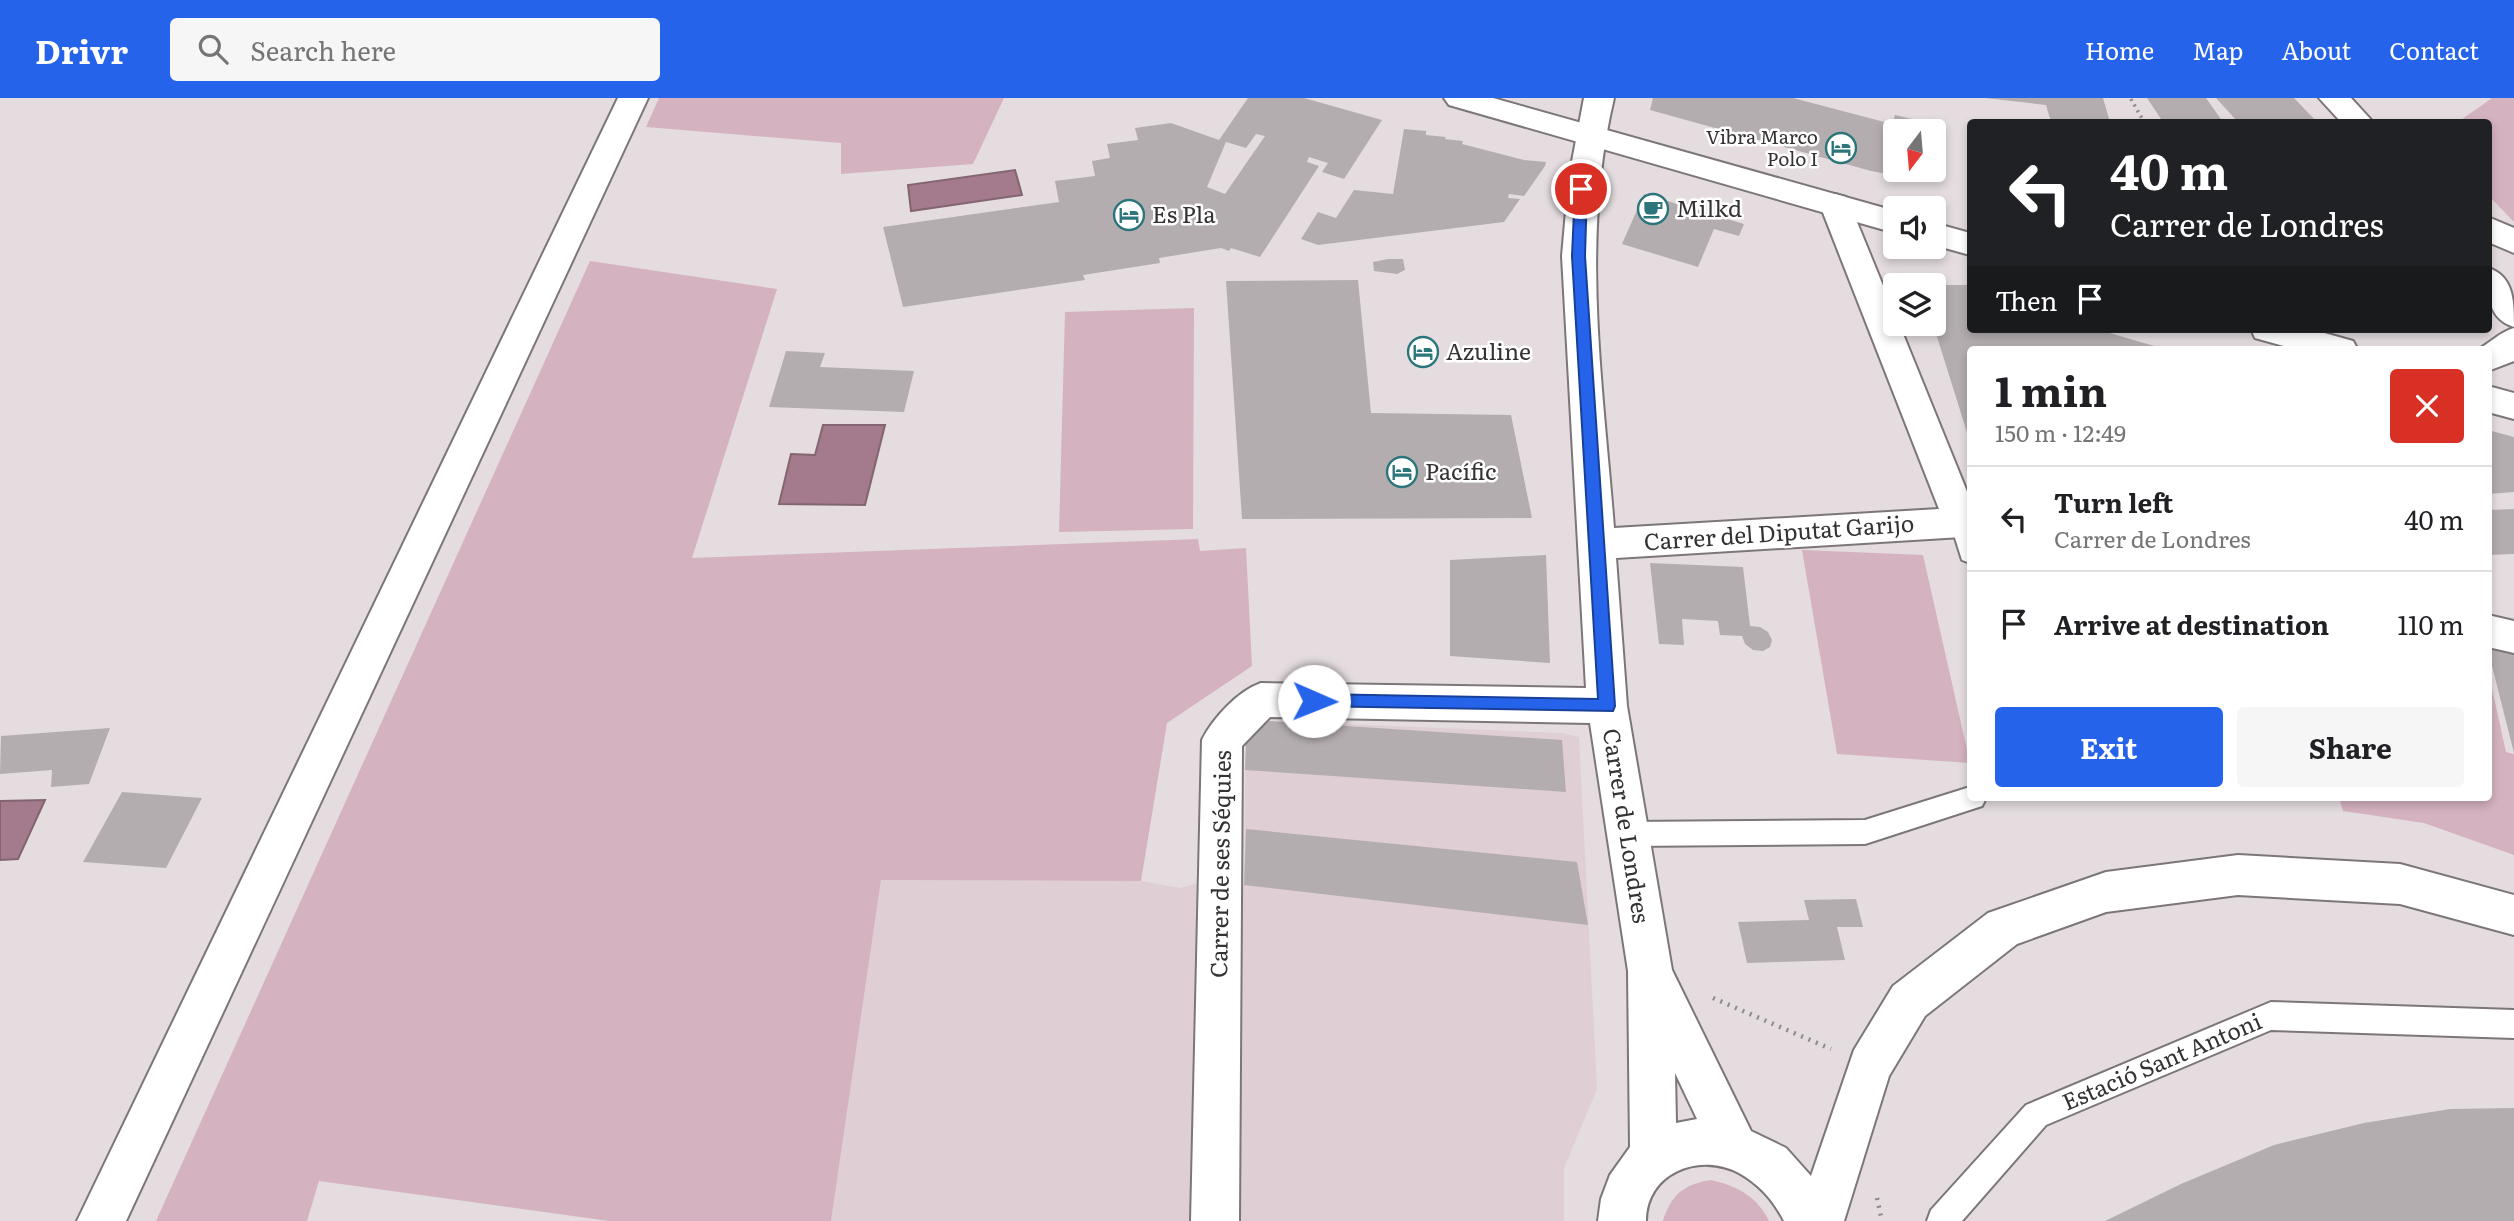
<!DOCTYPE html>
<meta charset="utf-8">
<style>
:root{--surface:#fff;--page:#f6f6f6;--text:#202124;--muted:#757577;--line:#e0e0e0;--accent:#2563eb}
body{margin:0;font-family:Literata,serif;background:var(--page);color:var(--text);height:100vh;display:flex;flex-direction:column;font-size:26px;white-space:nowrap}
*{box-sizing:border-box;margin:0}
p{font-size:23px;color:var(--muted)}
.icon{flex:none;width:38px;height:38px;fill:none;stroke:currentColor;stroke-width:2;stroke-linecap:round;stroke-linejoin:round}
.map{position:relative;flex:1;overflow:hidden}
.side{position:absolute;left:1967px;top:248px;width:525px;height:455px;display:flex;flex-direction:column;background:var(--surface);border-radius:7px;box-shadow:0 4px 10px #0003}
.side>*{flex:none}
.top-card{position:absolute;left:1967px;top:21px;width:525px;height:214px;border-radius:7px;box-shadow:0 4px 10px #0003;background:#202124;color:#fff;overflow:hidden}
.needle{width:46px;rotate:196deg}
.controls{position:absolute;left:1883px;top:21px;display:grid;gap:14px}
.controls a{display:grid;place-items:center;width:63px;height:63px;border-radius:7px;background:var(--surface);box-shadow:0 4px 10px #0003;font-size:35px}
.pin{position:absolute;display:grid;place-items:center;width:60px;height:60px;color:#fff;margin:-30px;border:4px solid #fff;border-radius:50%;box-shadow:0 2px 7px #0007}
.me{position:absolute;width:77px;margin:-38px;rotate:91deg;stroke-linejoin:round;filter:drop-shadow(0 0 5px #0008)}
.turn{display:flex;align-items:center;gap:24px;height:147px;padding:0 28px;font-size:32px}
.turn .icon{width:91px;height:91px;stroke-width:2.5}
.turn b{display:block;font-size:49px;line-height:60px}
.then{display:flex;align-items:center;height:66px;padding:0 28px;background:#0003;gap:14px;font-size:26px}
.round{display:grid;place-items:center;flex:none;width:74px;height:74px;border-radius:7px;background:var(--page)}
.headline{display:flex;align-items:center;justify-content:space-between;height:119px;padding:0 28px}
h1{font-size:42px;font-weight:700;line-height:52px}
.button{display:flex;gap:14px;margin-top:auto;padding:14px 28px}
.button a{flex:1;height:80px;border-radius:7px;background:var(--accent);color:#fff;font-size:28px;font-weight:700;line-height:80px;text-align:center}
.button a+a{background:var(--page);color:var(--text)}
ul{padding:0;list-style:none}
li{display:flex;align-items:center;gap:21px;height:105px;padding:0 28px;border-top:2px solid var(--line)}
li div{flex:1}
li b{display:block;font-size:26px}
li em{font-style:normal}
header{display:flex;align-items:center;gap:42px;box-sizing:border-box;height:98px;padding:0 35px;background:var(--accent);color:#fff}
header strong{font-size:33px}
nav{display:flex;gap:38px;margin-inline-start:auto;font-size:24px}
.search{width:490px;height:63px;background:var(--page);display:flex;align-items:center;gap:18px;box-sizing:border-box;padding:0 24px;border-radius:7px;color:var(--muted);font-size:26px}
.map>svg:first-child{display:block}
.built{fill:#dfcfd5}
.green{fill:#d5b2c0}
.water{fill:#a47b8c;stroke:#836571;stroke-width:2}
.building{fill:#b4adb0;fill-rule:evenodd}
.lines{fill:none;stroke-linecap:round;stroke-linejoin:round}
.service-casing{stroke:#7d7679;stroke-width:4}
.minor-casing{stroke:#7d7679;stroke-width:4}
.primary-casing{stroke:#7d7679;stroke-width:4}
.path-far1{stroke:#8e898b;stroke-width:3.5;stroke-dasharray:2 4.5;stroke-linecap:butt}
.path{stroke:#8e898b;stroke-width:4.5;stroke-dasharray:2 6;stroke-linecap:butt}
.service{fill:#fff;fill-rule:evenodd}
.minor{fill:#fff;fill-rule:evenodd}
.primary{fill:#fff;fill-rule:evenodd}
.route{fill:#2563eb;stroke:#184099;stroke-width:2}
.labels{text-anchor:middle;stroke-width:5;stroke-linejoin:round;paint-order:stroke}
.far-poi-label{font-size:19px;fill:#353233;stroke:#fff;text-anchor:end}
.poi-label{font-size:23px;fill:#353233;stroke:#fff;text-anchor:start}
.street-label{font-size:23px;fill:#353233;stroke:#fff}
</style>
<header>
<strong>Drivr</strong>
<div class="search"><svg class="icon" aria-label="search" viewBox="0 0 24 24"><circle cx="10" cy="10" r="6"/><path d="M15 15l6 6"/></svg>Search here</div>
<nav><a>Home</a><a>Map</a><a>About</a><a>Contact</a></nav>
</header>
<div class="map">
<svg width="2514" height="1123" viewBox="0 0 2514 1123">
<rect width="100%" height="100%" fill="#e4dcdf"/>
<path class="built" d="M1269 623 1562 635 1579 639 1597 991 1564 1070V1123H831L881 782 1141 783 1180 790 1201 784 1244 787 1246 644Z"/>
<path class="green" d="M659 0H1004L973 66 841 76V45L646 29Z
M2492 0H2514V124L2489 98 2488 24H2458Z
M590 163 777 191 692 460 1198 441 1200 453 1246 450 1252 568 1167 625 1141 783 881 782 831 1123H609L319 1083 307 1123H156Z
M1194 210 1193 431 1059 434 1065 214Z
M1802 452 1923 457 1970 665 1837 656Z
M2489 577 2506 654 2514 656V757L2424 725 2343 713 2339 700H2488Z
M1711 1082C1737 1088 1757 1098 1769 1123H1663C1671 1097 1684 1086 1711 1082Z"/>
<path class="water" d="M1015 72 1022 97 911 113 908 87Z
M823 327H885L865 407 779 406 791 356 815 357Z
M45 702 18 761 0 762V703Z"/>
<path class="building" d="M1248 0H1304L1382 22 1344 81 1322 74 1328 65 1309 59 1307 64 1319 68 1260 159 1231 150 1229 153 1221 150 1159 160 1160 165 1083 177 1085 182 903 209 883 129 1059 104 1055 83 1095 78 1092 63 1110 60 1107 46 1138 42 1135 30 1171 25 1219 42ZM1256 36 1265 38 1225 96 1207 89 1226 44 1246 50Z
M1653 0H1793L1892 26 1895 17 1912 21 1909 33H1895V72H1934V66L1941 76 1936 82 1926 83 1871 73 1650 12Z
M1985 0H2103L2110 24H2051L2046 7Z
M2147 0H2206L2223 24H2163Z
M2216 0H2294L2317 24H2238Z
M1404 31 1426 33V37L1446 39 1445 41 1463 43 1462 46 1524 62 1546 64 1545 68 1524 98 1509 96 1508 100 1520 101 1504 124 1318 147 1301 141 1318 114 1336 120 1354 92 1393 96Z
M1644 96 1744 126 1739 138 1714 131 1698 169 1622 146Z
M1388 161H1403L1405 172 1397 176 1374 173 1373 164Z
M1918 179 1945 180 1946 187H1970V231H2096L2168 252H1970V344L1933 226 1934 187H1921Z
M1358 182 1371 315 1511 317 1532 420 1242 421 1226 183Z
M786 253 825 255 820 269 914 273 904 314 769 309Z
M2488 332 2514 339V394L2488 396Z
M2514 411V456L2488 457V412Z
M1546 457 1550 565 1450 558V462Z
M1650 465 1743 469 1750 528 1760 529 1768 534 1772 542 1770 549 1763 553 1753 552 1745 546 1742 538 1720 537 1718 523 1682 521 1684 547 1659 546Z
M2488 546 2514 551V655L2488 552Z
M1269 623 1562 642 1566 694 1245 672 1246 644Z
M110 630 89 686 51 689 52 672 0 676 1 638Z
M122 694 202 700 166 770 83 764Z
M1246 731 1577 764 1588 827 1244 787Z
M1856 801 1863 829H1837L1845 862 1747 865 1738 824 1809 822 1804 802Z
M2514 1010V1123H2105L2181 1086 2274 1047 2364 1025 2450 1011Z"/>
<g class="lines">
<g class="service-casing">
<path id="service" d="M1962 415 1970 418V465L1962 462 1950 424 1954 417Z
M1970 689V700H1986L1982 708 1865 746 1628 748 1619 745 1615 736 1619 727 1628 724 1865 722Z
M2271 904 2514 912V940L2271 932 2046 1027 1962 1123H1927L1931 1112 2026 1007Z"/>
</g>
<g class="minor-casing">
<path id="minor" d="M1584 0H1614C1580 142 1603 287 1614 430L1939 411 1820 107 1824 99 1835 96 1846 99 1850 107 1895 217V226H1899L1970 401V436L1962 439 1616 460 1627 608 1672 872 1751 1033 1786 1050 1811 1078 1854 952 1893 888 1988 815 2106 774 2238 757 2400 766 2514 797V837L2400 806 2238 797 2106 814 2017 846 1925 918 1889 978 1844 1123H1784C1773 1102 1760 1087 1739 1075 1699 1054 1646 1075 1646 1123H1598L1601 1101 1610 1077 1630 1049 1628 873 1590 625 1270 619 1242 648 1239 1123H1191L1202 642C1213 620 1238 593 1261 585L1586 590 1562 158 1569 79ZM1675 975 1697 1021 1676 1025Z
M2488 517 2514 523V555L2488 549Z"/>
</g>
<g class="primary-casing">
<path id="primary" d="M618 0H648L126 1123H77Z
M1444 0H1493L1895 113V135L1449 7Z
M2319 0H2351L2373 24H2341Z
M2488 119 2514 130V155L2488 144Z
M1934 125 1970 135V157L1934 147Z
M2488 170C2514 178 2514 204 2514 229 2486 220 2488 194 2488 170Z
M2514 230V263L2488 273V252H2477C2490 245 2500 234 2514 230Z
M2251 231H2310L2353 243 2358 252H2298L2255 240Z
M2488 288 2514 295V321L2488 314Z"/>
</g>
<path class="path-far1" d="M2131 1 2144 24"/>
<path class="path" d="M1713 900 1831 951
M1877 1100 1882 1123"/>
<use href="#service" class="service"/>
<use href="#minor" class="minor"/>
<use href="#primary" class="primary"/>
</g>
<path class="route" d="M1581 87 1587 91 1585 158 1615 608 1613 613 1308 608 1306 603 1314 596 1598 601 1572 158 1575 91Z"/>
<defs>
<g id="hotel-ring" transform="scale(1.575)"><circle r="9.5" fill="#fff" stroke="#2c757b" stroke-width="1.5"/><path d="M-6-4.5h1.5V1H6V5H4.5V3h-9V5H-6ZM-4 0a1.8 1.8 0 1 1 3.6 0ZM.5 0V-2.5h3Q6-2.5 6 0Z" fill="#2c757b"/></g>
<g id="cafe-ring" transform="scale(1.575)"><circle r="9.5" fill="#fff" stroke="#2c757b" stroke-width="1.5"/><path d="M-5.5-4.5H6V0H3Q3 3.5 0 3.5H-2.5Q-5.5 3.5-5.5 0ZM3-3.2v2h1.7v-2ZM-6 4.5H4V6H-6Z" fill="#2c757b"/></g>
</defs>
<g fill-rule="evenodd">
<use href="#hotel-ring" x="1841" y="50"/>
<use href="#cafe-ring" x="1653" y="111"/>
<use href="#hotel-ring" x="1129" y="117"/>
<use href="#hotel-ring" x="1423" y="254"/>
<use href="#hotel-ring" x="1402" y="374"/>
</g>
<g class="labels">
<g class="far-poi-label">
<text x="1818" y="46">Vibra Marco<tspan x="1818" dy="22">Polo I</tspan></text>
</g>
<g class="poi-label">
<text x="1676" y="119">Milkd</text>
<text x="1152" y="125">Es Pla</text>
<text x="1446" y="262">Azuline</text>
<text x="1425" y="382">Pacífic</text>
</g>
<g class="street-label">
<text transform="translate(1779 435) rotate(-4)" y="8">Carrer del Diputat Garijo</text>
<text transform="translate(1626 728) rotate(81)" y="8">Carrer de Londres</text>
<text transform="translate(1221 766) rotate(-89)" y="8">Carrer de ses Séquies</text>
<text transform="translate(2162 964) rotate(-23)" y="8">Estació Sant Antoni</text>
</g>
</g>
</svg>
<div class="controls">
<a><svg class="needle" viewBox="-14 -14 28 28"><path d="M0-13l5 13h-10z" fill="#e53935"/><path d="M0 13l5-13h-10z" fill="#757577"/></svg></a>
<a><svg class="icon" aria-label="sound" viewBox="0 0 24 24"><path d="M4 9h4l5-4v14l-5-4H4zM17 9q2 3 0 6"/></svg></a>
<a><svg class="icon" aria-label="layers" viewBox="0 0 24 24"><path d="M12 4l9 5-9 5-9-5zM3 14l9 5 9-5"/></svg></a>
</div>
<div class="pin" style="left:1581px;top:91px;background:#d93025"><svg class="icon" aria-label="arrive" viewBox="0 0 24 24"><path d="M6 21V4h12l-3 4 3 4H6"/></svg></div>
<svg class="me" style="left:1314px;top:603px" viewBox="-20 -20 40 40"><circle r="19" fill="#fff"/><path d="M0-13L10 11 0 6-10 11z" fill="#2563eb"/></svg>
<div class="top-card">
<div class="turn"><svg class="icon" aria-label="left" viewBox="0 0 24 24"><path d="M17 20v-9H6M10 6l-5 5 5 5"/></svg><div><b>40 m</b>Carrer de Londres</div></div>
<div class="then">Then<svg class="icon" aria-label="arrive" viewBox="0 0 24 24"><path d="M6 21V4h12l-3 4 3 4H6"/></svg></div>
</div>
<section class="side">
<div class="headline"><div><h1>1 min</h1><p>150 m · 12:49</p></div><a class="round" style="background:#d93025;color:#fff"><svg class="icon" aria-label="close" viewBox="0 0 24 24"><path d="M6 6l12 12M18 6L6 18"/></svg></a></div>
<ul>
<li><svg class="icon" aria-label="left" viewBox="0 0 24 24"><path d="M17 20v-9H6M10 6l-5 5 5 5"/></svg><div><b>Turn left</b><p>Carrer de Londres</p></div><em>40 m</em></li>
<li><svg class="icon" aria-label="arrive" viewBox="0 0 24 24"><path d="M6 21V4h12l-3 4 3 4H6"/></svg><div><b>Arrive at destination</b></div><em>110 m</em></li>
</ul>
<div class="button"><a>Exit</a><a>Share</a></div>
</section>
</div>
